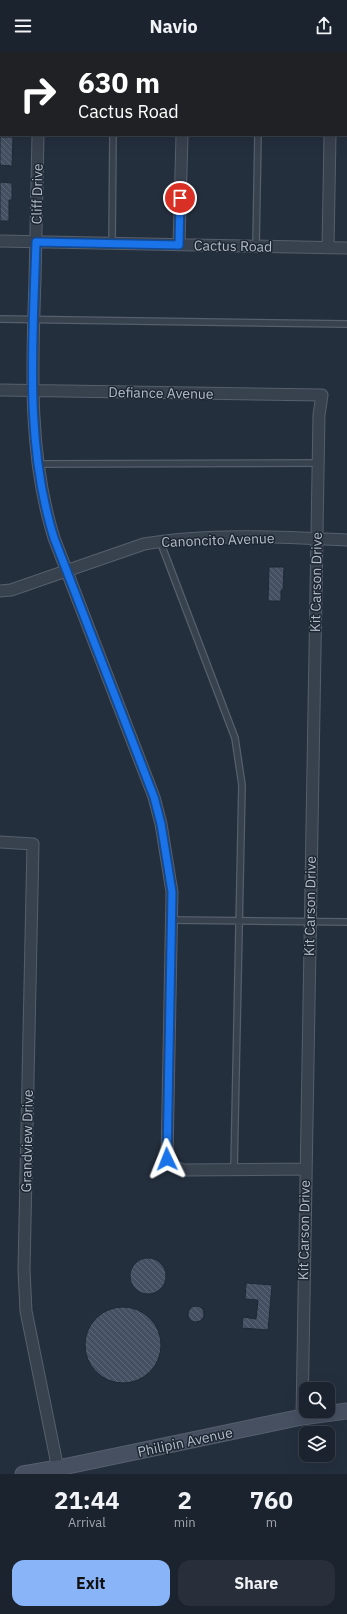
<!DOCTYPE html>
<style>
:root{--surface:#1b232e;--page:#282f3a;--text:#f1f3f6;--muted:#a0a4aa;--line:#39404a;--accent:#8ab4f8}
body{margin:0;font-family:"IBM Plex Sans",sans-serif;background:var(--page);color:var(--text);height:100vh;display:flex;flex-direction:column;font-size:15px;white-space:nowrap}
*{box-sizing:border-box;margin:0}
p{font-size:13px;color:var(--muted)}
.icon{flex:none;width:22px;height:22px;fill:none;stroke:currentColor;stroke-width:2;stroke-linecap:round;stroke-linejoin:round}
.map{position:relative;height:1422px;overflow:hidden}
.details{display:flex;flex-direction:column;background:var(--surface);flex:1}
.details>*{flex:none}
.guide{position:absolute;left:0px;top:0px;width:347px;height:84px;box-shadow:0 4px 16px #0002,0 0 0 1px var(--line);background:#202124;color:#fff;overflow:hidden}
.tools{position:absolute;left:299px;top:1330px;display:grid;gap:8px}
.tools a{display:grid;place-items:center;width:36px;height:36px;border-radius:8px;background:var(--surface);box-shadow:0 4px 16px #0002,0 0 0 1px var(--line);font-size:20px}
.pin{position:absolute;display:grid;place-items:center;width:34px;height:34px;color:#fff;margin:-17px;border:2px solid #fff;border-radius:50%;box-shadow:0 1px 4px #0007}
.me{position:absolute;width:44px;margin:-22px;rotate:358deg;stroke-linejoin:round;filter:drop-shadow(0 0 3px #0008)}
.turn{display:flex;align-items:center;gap:14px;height:84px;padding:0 12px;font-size:18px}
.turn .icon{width:52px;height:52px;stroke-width:2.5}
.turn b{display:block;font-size:28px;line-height:34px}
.eta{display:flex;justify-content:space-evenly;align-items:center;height:68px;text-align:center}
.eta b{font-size:24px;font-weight:800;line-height:28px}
.cta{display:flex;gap:8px;margin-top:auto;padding:8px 12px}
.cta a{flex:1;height:46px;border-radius:12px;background:var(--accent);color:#111;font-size:16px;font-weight:800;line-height:46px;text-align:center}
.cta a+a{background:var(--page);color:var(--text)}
header{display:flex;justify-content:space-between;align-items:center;height:52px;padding:0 12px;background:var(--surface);font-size:18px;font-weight:800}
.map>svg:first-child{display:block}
.building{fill:url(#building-back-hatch);stroke:#1f2835}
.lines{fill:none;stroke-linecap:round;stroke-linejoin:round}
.service-casing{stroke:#565f6c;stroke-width:8}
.minor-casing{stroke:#565f6c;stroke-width:13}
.secondary-casing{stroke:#565f6c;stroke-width:17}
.service{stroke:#38414e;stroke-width:5.5}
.minor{stroke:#38414e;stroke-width:11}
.secondary{stroke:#465061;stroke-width:15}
.route-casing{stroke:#114b97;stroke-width:10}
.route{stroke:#1a73e8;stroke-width:7}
.labels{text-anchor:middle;stroke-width:3;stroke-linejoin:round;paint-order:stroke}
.street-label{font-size:14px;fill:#b4bcc9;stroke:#1d2633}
</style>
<header><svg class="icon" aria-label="menu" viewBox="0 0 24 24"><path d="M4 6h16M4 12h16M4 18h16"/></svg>Navio<svg class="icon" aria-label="share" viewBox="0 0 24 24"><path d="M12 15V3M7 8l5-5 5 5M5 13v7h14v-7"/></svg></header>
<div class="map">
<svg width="347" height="1422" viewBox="0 0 347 1422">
<defs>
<pattern id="building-back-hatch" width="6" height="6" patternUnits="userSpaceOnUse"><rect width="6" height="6" fill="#455162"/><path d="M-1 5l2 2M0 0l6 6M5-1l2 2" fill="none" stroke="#5d6877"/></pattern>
</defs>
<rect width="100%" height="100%" fill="#242f3e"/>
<path class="building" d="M0 85H13L12 114 0 113Z
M0 130 12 131V148H9V169H0Z
M269 515H284L283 538H281V549H268Z
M130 1224a18 18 0 1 1 36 0a18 18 0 1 1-36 0Z
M246 1231 272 1233 268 1278 242 1276 243 1265 256 1267 258 1248 245 1247Z
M188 1262a8 8 0 1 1 16 0a8 8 0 1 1-16 0Z
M85 1293a38 38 0 1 1 76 0a38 38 0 1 1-76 0Z"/>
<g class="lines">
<g class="service-casing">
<path id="service" d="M114 1V0
M259 1V0
M112 191 113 83
M256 194 258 83
M0 267 347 272
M37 412 318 411
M160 489 235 686 242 733 234 1117
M171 868 347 870"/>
</g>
<g class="minor-casing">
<path id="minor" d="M40 1V0
M184 1V0
M332 1V0
M38 83C37 131 36 180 35 228 32 315 28 403 54 486L154 745 161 772 172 840 167 1107 170 1113 183 1118 305 1117
M0 189 347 196
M179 193 182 83
M328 196 330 83
M0 338 322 343 319 363 302 1365
M0 539 11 538 144 492C209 481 281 485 347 488
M0 790 33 792 24 1218 26 1259 59 1422"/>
</g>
<g class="secondary-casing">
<path id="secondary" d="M23 1422 58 1416 302 1365 347 1359"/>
</g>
<use href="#service" class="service"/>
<use href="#minor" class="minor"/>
<use href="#secondary" class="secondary"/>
</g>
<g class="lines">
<g class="route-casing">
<path id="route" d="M167 1107 172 840 161 772 154 745 54 486C24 391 33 289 36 190L179 193 180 146"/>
</g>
<use href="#route" class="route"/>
</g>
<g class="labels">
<g class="street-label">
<text transform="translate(37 142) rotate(-89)" y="5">Cliff Drive</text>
<text transform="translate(233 194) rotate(1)" y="5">Cactus Road</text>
<text transform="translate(161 341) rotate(1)" y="5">Defiance Avenue</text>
<text transform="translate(218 488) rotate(-2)" y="5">Canoncito Avenue</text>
<text transform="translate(316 530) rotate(-89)" y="5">Kit Carson Drive</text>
<text transform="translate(310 854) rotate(-89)" y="5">Kit Carson Drive</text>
<text transform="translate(27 1089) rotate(-89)" y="5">Grandview Drive</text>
<text transform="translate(304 1178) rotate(-89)" y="5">Kit Carson Drive</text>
<text transform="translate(185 1390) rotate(-12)" y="5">Philipin Avenue</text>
</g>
</g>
</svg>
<div class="tools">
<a><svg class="icon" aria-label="search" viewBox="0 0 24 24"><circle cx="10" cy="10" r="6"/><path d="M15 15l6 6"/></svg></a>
<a><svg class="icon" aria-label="layers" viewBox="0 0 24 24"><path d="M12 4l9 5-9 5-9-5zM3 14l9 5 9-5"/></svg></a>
</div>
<div class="pin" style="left:180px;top:146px;background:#d93025"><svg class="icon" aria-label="arrive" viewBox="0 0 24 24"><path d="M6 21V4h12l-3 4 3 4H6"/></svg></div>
<svg class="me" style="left:167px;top:1107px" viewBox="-20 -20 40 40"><path d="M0-17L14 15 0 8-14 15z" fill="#1a73e8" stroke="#fff" stroke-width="4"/></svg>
<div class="guide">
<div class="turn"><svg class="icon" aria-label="right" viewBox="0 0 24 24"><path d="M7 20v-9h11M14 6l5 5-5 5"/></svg><div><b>630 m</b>Cactus Road</div></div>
</div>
</div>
<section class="details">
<div class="eta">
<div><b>21:44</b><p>Arrival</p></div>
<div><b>2</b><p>min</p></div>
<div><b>760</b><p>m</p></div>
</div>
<div class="cta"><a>Exit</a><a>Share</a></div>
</section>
